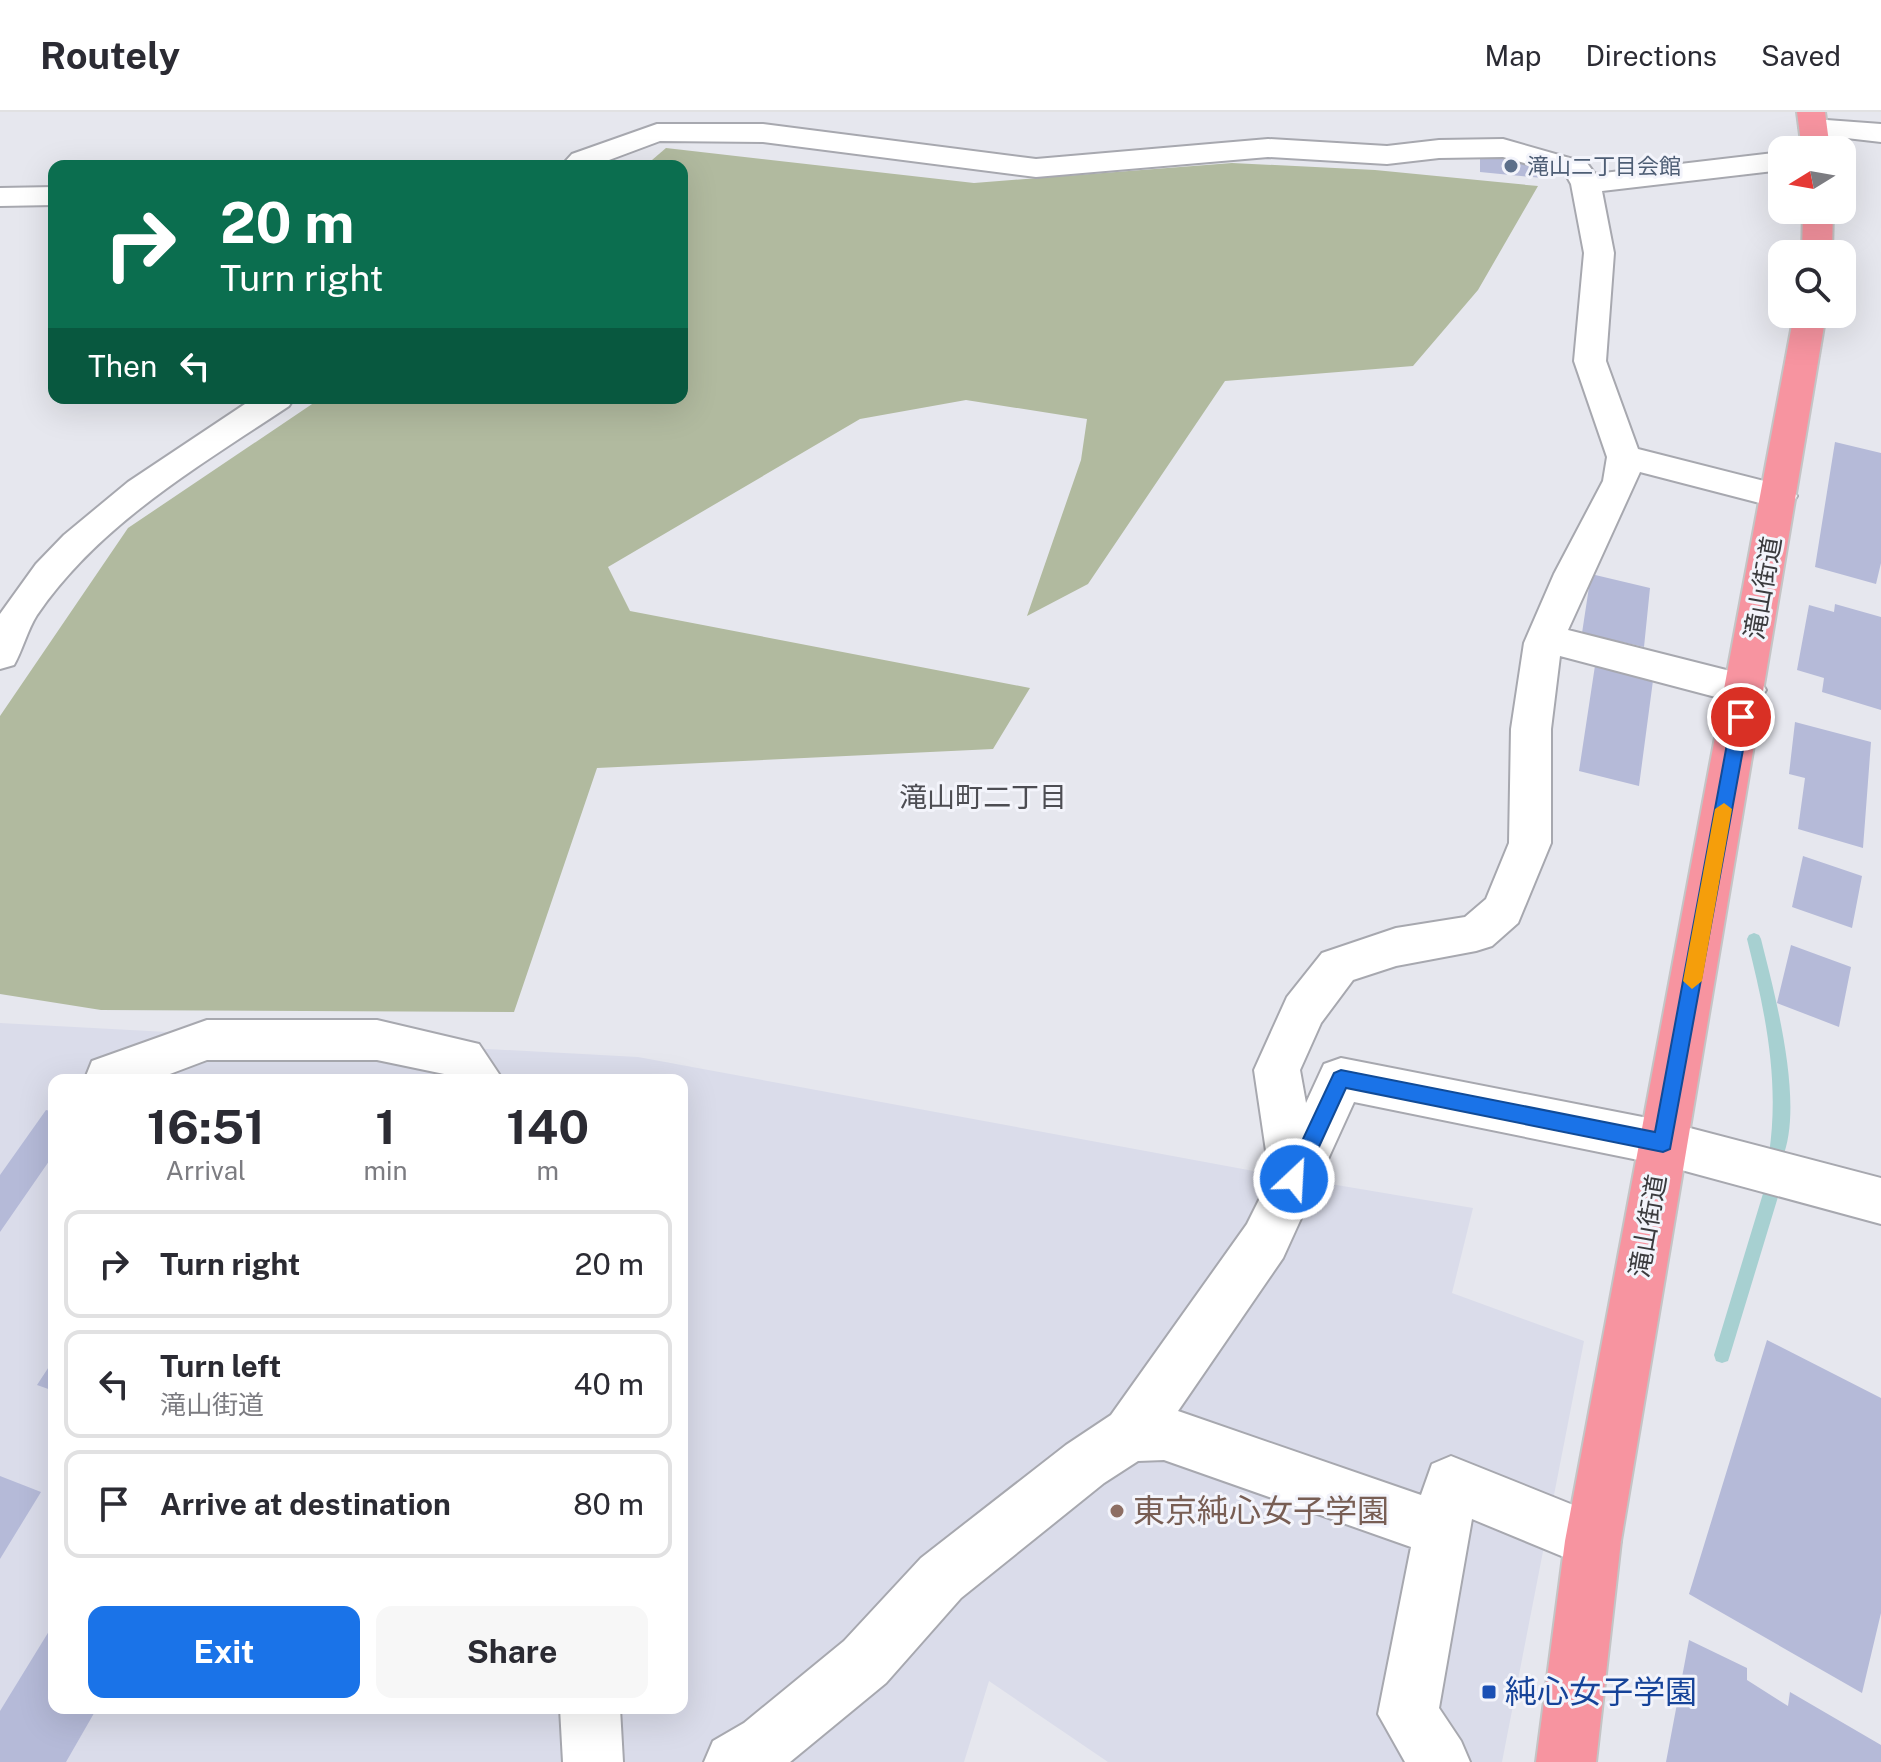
<!DOCTYPE html>
<meta charset="utf-8">
<style>
:root{--surface:#fff;--page:#f7f7f7;--text:#2b2b33;--muted:#7c7c81;--line:#e1e1e2;--accent:#1a73e8}
body{margin:0;font-family:"Public Sans","Noto Sans JP",sans-serif;background:var(--page);color:var(--text);height:100vh;display:flex;flex-direction:column;font-size:30px;white-space:nowrap}
*{box-sizing:border-box;margin:0}
p{font-size:26px;color:var(--muted)}
.icon{flex:none;width:44px;height:44px;fill:none;stroke:currentColor;stroke-width:2;stroke-linecap:round;stroke-linejoin:round}
.map{position:relative;flex:1;overflow:hidden}
.drawer{position:absolute;left:48px;top:962px;width:640px;height:640px;display:flex;flex-direction:column;background:var(--surface);border-radius:16px;box-shadow:0 8px 32px #0002}
.drawer>*{flex:none}
.guide{position:absolute;left:48px;top:48px;width:640px;height:244px;border-radius:16px;box-shadow:0 8px 32px #0002;background:#0b6e4f;color:#fff;overflow:hidden}
.needle{width:52px;rotate:259deg}
.fabs{position:absolute;left:1768px;top:24px;display:grid;gap:16px}
.fabs a{display:grid;place-items:center;width:88px;height:88px;border-radius:16px;background:var(--surface);box-shadow:0 8px 32px #0002;font-size:40px}
.pin{position:absolute;display:grid;place-items:center;width:68px;height:68px;color:#fff;margin:-34px;border:4px solid #fff;border-radius:50%;box-shadow:0 2px 8px #0007}
.me{position:absolute;width:88px;margin:-44px;rotate:25deg;stroke-linejoin:round;filter:drop-shadow(0 0 6px #0008)}
.turn{display:flex;align-items:center;gap:28px;height:168px;padding:0 40px;font-size:36px}
.turn .icon{width:104px;height:104px;stroke-width:2.5}
.turn b{display:block;font-size:56px;line-height:68px}
.then{display:flex;align-items:center;height:76px;padding:0 40px;background:#0003;gap:16px;font-size:30px}
.eta{display:flex;justify-content:space-evenly;align-items:center;height:136px;text-align:center}
.eta b{font-size:48px;font-weight:700;line-height:56px}
.primary-button{display:flex;gap:16px;margin-top:auto;padding:16px 40px}
.primary-button a{flex:1;height:92px;border-radius:16px;background:var(--accent);color:#fff;font-size:32px;font-weight:700;line-height:92px;text-align:center}
.primary-button a+a{background:var(--page);color:var(--text)}
ul{padding:0;list-style:none}
li{display:flex;align-items:center;gap:24px;height:108px;margin:0 16px 12px;padding:0 24px;border:4px solid var(--line);border-radius:16px}
li div{flex:1}
li b{display:block;font-size:30px}
li em{font-style:normal}
header{display:flex;align-items:center;gap:48px;box-sizing:border-box;height:112px;padding:0 40px;background:var(--surface);border-bottom:2px solid var(--line)}
header strong{font-size:38px}
nav{display:flex;gap:44px;margin-inline-start:auto;font-size:28px}
.map>svg:first-child{display:block}
.built{fill:#dadcea;fill-rule:evenodd}
.green{fill:#b1ba9f}
.lines{fill:none;stroke-linecap:round;stroke-linejoin:round}
.stream{fill:#a7d0d1;fill-rule:evenodd}
.building{fill:#b5bad8}
.minor-casing{stroke:#a7a8af;stroke-width:4}
.highway-casing{stroke:#c4c4c5;stroke-width:4}
.minor{fill:#fff;fill-rule:evenodd}
.highway{fill:#f794a0;fill-rule:evenodd}
.route{fill:#1a73e8;stroke:#114b97;stroke-width:2}
.slow{fill:#f59e0b}
.service-dot{fill:#5c6f8a;stroke:#f3f4fb;stroke-width:3}
.education-dot{fill:#8d6e63;stroke:#f3f4fb;stroke-width:3}
.transit-dot{fill:#1a4fb4;stroke:#f3f4fb;stroke-width:3}
.labels{text-anchor:middle;stroke-width:6;stroke-linejoin:round;paint-order:stroke}
.far-service-label{font-size:22px;fill:#4e5e75;stroke:#f3f4fb;text-anchor:start}
.street-label{font-size:26px;fill:#3b3b3e;stroke:#f3f4fb}
.neighbourhood-label{font-size:28px;fill:#4d4d53;stroke:#f3f4fb}
.near-education-label{font-size:32px;fill:#785e54;stroke:#f3f4fb;text-anchor:start}
.near-transit-label{font-size:32px;fill:#164399;stroke:#f3f4fb;text-anchor:start}
</style>
<header>
<strong>Routely</strong>
<nav><a>Map</a><a>Directions</a><a>Saved</a></nav>
</header>
<div class="map">
<svg width="1881" height="1650" viewBox="0 0 1881 1650">
<rect width="100%" height="100%" fill="#e6e7ee"/>
<path class="built" d="M0 911 638 945 1259 1060 1473 1096 1452 1181 1584 1229 1502 1650H1108L989 1569 964 1650H0ZM54 968H682V1596H54Z"/>
<path class="green" d="M666 36 974 71 1232 51 1375 58 1538 74 1478 178 1413 254 1225 269 1088 472 1027 504 1081 348 1087 307 966 288 860 307 608 455 630 499 1030 576 993 637 597 656 514 900 101 898 0 882V604L128 416 321 286H682V54H645Z"/>
<g class="lines">
<path class="stream" d="M1754 821 1759 823 1761 827C1775 883 1805 993 1782 1047L1777 1049 1772 1047 1769 1042C1780 968 1765 899 1747 827L1749 823Z
M1773 1068 1778 1070 1781 1075 1730 1243 1728 1249 1722 1251 1716 1249 1714 1243 1765 1075 1768 1070Z"/>
</g>
<path class="building" d="M1480 43 1542 49 1543 66 1480 60Z
M1835 330 1881 341V451L1876 472 1815 455Z
M1591 462 1650 476 1644 535 1582 521Z
M1835 492 1881 505V598L1822 580 1824 566 1797 558 1809 493 1834 500Z
M1596 547 1654 561 1639 674 1579 659Z
M1795 610 1871 630 1863 736 1798 717 1805 666 1789 662Z
M1803 744 1862 764 1852 816 1792 795Z
M1791 833 1851 855 1839 915 1777 891Z
M46 998 54 1000V1042L0 1120V1063Z
M1767 1228 1881 1286V1501L1862 1581 1689 1482Z
M54 1247V1279L37 1273Z
M0 1364 41 1380 0 1447Z
M54 1511V1596H97L66 1650H0V1599Z
M1689 1528 1747 1556V1568L1788 1594 1790 1580 1881 1633V1650H1666Z"/>
<g class="lines">
<g class="minor-casing">
<path id="minor" d="M1813 7 1881 12V30L1803 21 1799 15 1803 9Z
M657 12H763L1036 47 1268 27 1387 34 1439 28 1503 27 1587 51 1595 62 1782 40V58L1602 79 1614 141 1606 249 1638 337 1792 376 1797 384 1792 392 1779 396 1640 360 1568 518 1746 563 1760 568 1766 578 1760 588 1746 593 1560 544 1551 617V731L1518 811 1492 834 1476 839 1396 854 1353 868 1321 911 1300 958 1306 991 1324 952 1341 946 1663 1009 1881 1066V1112L1663 1053 1354 990 1283 1146 1178 1299 1421 1383 1432 1352 1451 1344 1613 1409 1621 1429 1613 1449 1593 1457 1472 1407 1439 1596 1461 1629 1470 1650H1405L1378 1602 1411 1435 1164 1348 1138 1349 1104 1371 961 1486 886 1571 790 1650H704L713 1629 744 1611 844 1529 921 1446 1066 1333 1111 1303 1247 1112 1270 1066 1254 958 1287 885 1322 841 1396 816 1465 805 1486 787 1509 731 1511 617 1524 531 1554 462 1603 369 1607 345 1574 249 1584 141 1571 72 1566 63 1503 45 1439 46 1387 52 1268 45 1036 65 763 30 660 29 593 54H561L572 42Z
M54 75V93L0 94V76Z
M254 286H294L289 294C199 354 99 412 37 503 27 519 23 537 14 553L0 557V502L36 452 64 423 128 370Z
M207 908H377L479 932 503 968H452L449 963 377 948H207L154 968H88L86 964 92 949Z
M560 1596H620L623 1650H563Z"/>
</g>
<g class="highway-casing">
<path id="highway" d="M1797 0H1825L1830 38H1802Z
M1803 98H1833L1832 142H1802Z
M1794 202H1826L1621 1429 1596 1650H1536L1565 1429Z"/>
</g>
<use href="#minor" class="minor"/>
<use href="#highway" class="highway"/>
</g>
<path class="route" d="M1741 599 1749 605 1670 1037 1663 1040 1346 976 1301 1074H1287L1284 1067 1287 1061 1334 961 1341 958 1655 1020 1732 605Z"/>
<path class="slow" d="M1724 691 1732 697 1702 869 1692 877 1683 869 1715 697Z"/>
<circle class="service-dot" cx="1511" cy="54" r="8"/>
<circle class="education-dot" cx="1117" cy="1399" r="8"/>
<rect class="transit-dot" x="1481" y="1572" width="16" height="16" rx="4"/>
<g class="labels">
<g class="far-service-label">
<text x="1527" y="62">滝山二丁目会館</text>
</g>
<g class="street-label">
<text transform="translate(1763 476) rotate(-80)" y="9">滝山街道</text>
<text transform="translate(1648 1114) rotate(-80)" y="9">滝山街道</text>
</g>
<g class="neighbourhood-label">
<text x="983" y="695">滝山町二丁目</text>
</g>
<g class="near-education-label">
<text x="1133" y="1410">東京純心女子学園</text>
</g>
<g class="near-transit-label">
<text x="1505" y="1591">純心女子学園</text>
</g>
</g>
</svg>
<div class="fabs">
<a><svg class="needle" viewBox="-14 -14 28 28"><path d="M0-13l5 13h-10z" fill="#e53935"/><path d="M0 13l5-13h-10z" fill="#7c7c81"/></svg></a>
<a><svg class="icon" aria-label="search" viewBox="0 0 24 24"><circle cx="10" cy="10" r="6"/><path d="M15 15l6 6"/></svg></a>
</div>
<div class="pin" style="left:1741px;top:605px;background:#d93025"><svg class="icon" aria-label="arrive" viewBox="0 0 24 24"><path d="M6 21V4h12l-3 4 3 4H6"/></svg></div>
<svg class="me" style="left:1294px;top:1067px" viewBox="-20 -20 40 40"><circle r="17" fill="#1a73e8" stroke="#fff" stroke-width="3"/><path d="M0-11L8 9 0 5-8 9z" fill="#fff"/></svg>
<div class="guide">
<div class="turn"><svg class="icon" aria-label="right" viewBox="0 0 24 24"><path d="M7 20v-9h11M14 6l5 5-5 5"/></svg><div><b>20 m</b>Turn right</div></div>
<div class="then">Then<svg class="icon" aria-label="left" viewBox="0 0 24 24"><path d="M17 20v-9H6M10 6l-5 5 5 5"/></svg></div>
</div>
<section class="drawer">
<div class="eta">
<div><b>16:51</b><p>Arrival</p></div>
<div><b>1</b><p>min</p></div>
<div><b>140</b><p>m</p></div>
</div>
<ul>
<li><svg class="icon" aria-label="right" viewBox="0 0 24 24"><path d="M7 20v-9h11M14 6l5 5-5 5"/></svg><div><b>Turn right</b></div><em>20 m</em></li>
<li><svg class="icon" aria-label="left" viewBox="0 0 24 24"><path d="M17 20v-9H6M10 6l-5 5 5 5"/></svg><div><b>Turn left</b><p>滝山街道</p></div><em>40 m</em></li>
<li><svg class="icon" aria-label="arrive" viewBox="0 0 24 24"><path d="M6 21V4h12l-3 4 3 4H6"/></svg><div><b>Arrive at destination</b></div><em>80 m</em></li>
</ul>
<div class="primary-button"><a>Exit</a><a>Share</a></div>
</section>
</div>
